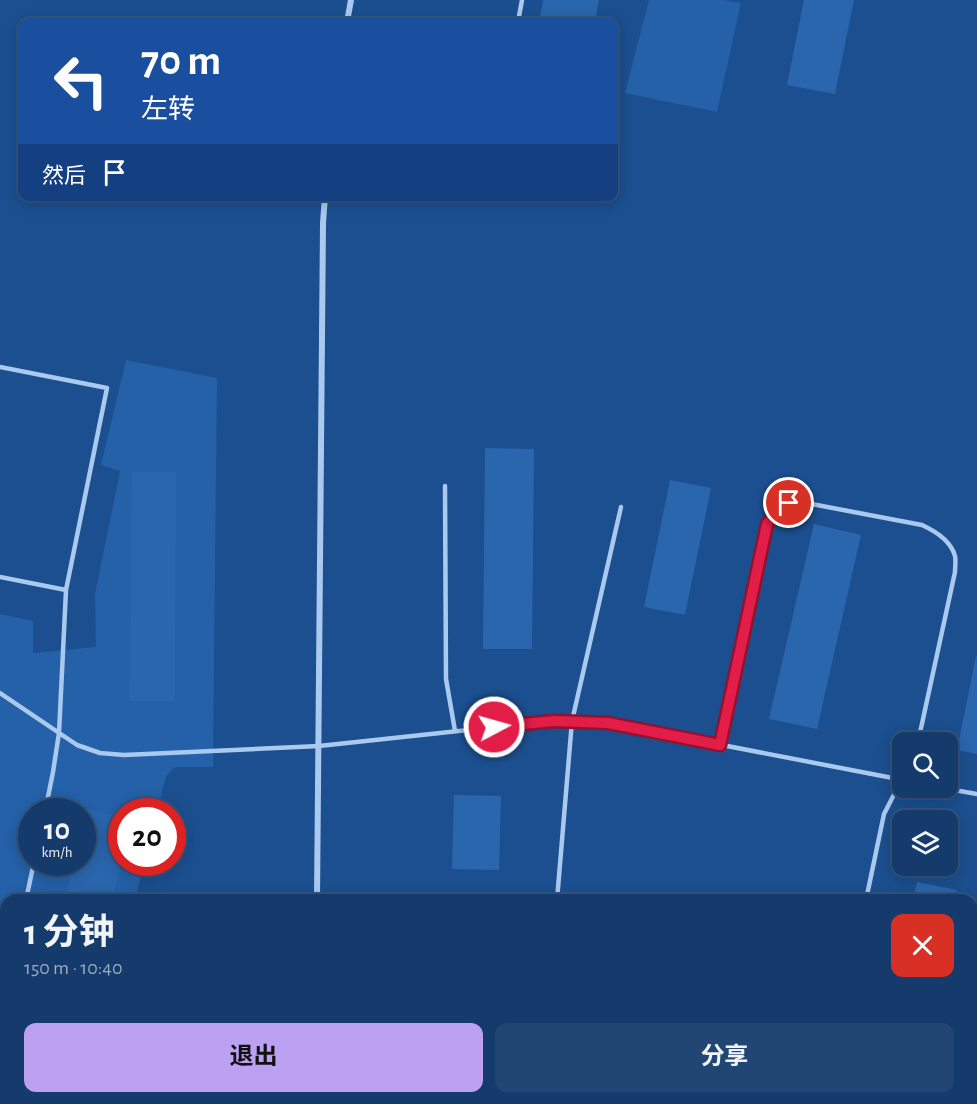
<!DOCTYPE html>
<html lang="zh">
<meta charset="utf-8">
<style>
:root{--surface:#143b6b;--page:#214673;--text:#f1f3f6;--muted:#9dadc1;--line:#33557e;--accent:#bca0f2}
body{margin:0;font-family:"Alegreya Sans","Noto Sans SC",sans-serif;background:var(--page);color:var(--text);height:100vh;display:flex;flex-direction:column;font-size:22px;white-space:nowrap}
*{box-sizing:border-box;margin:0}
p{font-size:20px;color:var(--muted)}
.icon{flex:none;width:33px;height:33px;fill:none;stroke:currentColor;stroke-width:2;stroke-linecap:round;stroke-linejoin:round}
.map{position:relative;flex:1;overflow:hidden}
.sheet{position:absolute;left:0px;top:894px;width:978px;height:210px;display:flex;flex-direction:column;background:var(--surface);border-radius:18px 18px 0 0;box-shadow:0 3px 15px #0003,0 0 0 2px var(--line)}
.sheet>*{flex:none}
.banner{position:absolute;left:18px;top:18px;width:600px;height:183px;border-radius:12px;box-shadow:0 3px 15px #0003,0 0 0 2px var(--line);background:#1a4fa0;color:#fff;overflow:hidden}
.tools{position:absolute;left:892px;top:732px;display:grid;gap:12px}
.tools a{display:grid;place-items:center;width:66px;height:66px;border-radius:12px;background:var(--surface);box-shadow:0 3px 15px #0003,0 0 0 2px var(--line);font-size:30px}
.speed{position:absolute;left:18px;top:798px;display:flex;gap:12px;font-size:30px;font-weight:700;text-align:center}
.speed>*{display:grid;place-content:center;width:78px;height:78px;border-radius:50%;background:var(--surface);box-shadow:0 3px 15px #0003,0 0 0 2px var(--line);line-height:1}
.speed small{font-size:15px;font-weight:400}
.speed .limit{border:9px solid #d22;background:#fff;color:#111}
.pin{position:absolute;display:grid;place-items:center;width:51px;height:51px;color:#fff;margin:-26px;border:3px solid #fff;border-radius:50%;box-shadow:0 2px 6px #0007}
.me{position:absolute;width:66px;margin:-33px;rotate:84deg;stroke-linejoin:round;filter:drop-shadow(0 0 4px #0008)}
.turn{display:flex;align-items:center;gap:21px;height:126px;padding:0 24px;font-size:27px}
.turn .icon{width:78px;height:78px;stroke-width:2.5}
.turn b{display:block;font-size:42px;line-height:51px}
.then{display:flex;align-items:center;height:57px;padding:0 24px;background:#0003;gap:12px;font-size:22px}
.round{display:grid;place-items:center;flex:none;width:63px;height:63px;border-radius:12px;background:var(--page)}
.headline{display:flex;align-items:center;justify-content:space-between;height:102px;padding:0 24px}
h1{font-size:36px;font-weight:700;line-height:45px}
.button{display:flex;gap:12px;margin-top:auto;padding:12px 24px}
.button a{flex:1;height:69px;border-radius:12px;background:var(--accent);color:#111;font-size:24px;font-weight:700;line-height:69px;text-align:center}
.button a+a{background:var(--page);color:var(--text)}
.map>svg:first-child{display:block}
.green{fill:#2461a8;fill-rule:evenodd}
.building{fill:#2a66ad}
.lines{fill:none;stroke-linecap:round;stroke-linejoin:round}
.service{stroke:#a9c9ee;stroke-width:4.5}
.minor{stroke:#a9c9ee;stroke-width:6}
.route-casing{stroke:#92132f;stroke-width:15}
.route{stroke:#e11d48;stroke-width:10}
</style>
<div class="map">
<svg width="977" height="1104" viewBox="0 0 977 1104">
<rect width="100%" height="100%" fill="#1b4f8f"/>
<path class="green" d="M649 0H725L741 3 717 112 625 93Z
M126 360 217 378 213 767H175L166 776 157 811 122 812V862L144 863 135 900H6V945L0 944V614L33 621V653L96 647 95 594 120 471 101 465ZM32 812H82V862H32Z"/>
<path class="building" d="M543 0H599L595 22H539Z
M804 0H854L835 94 787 85Z
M485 448 534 449 532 649H483Z
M132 472H176L175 701H130Z
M670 480 711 488 685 615 644 607Z
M814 524 861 535 817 729 769 719Z
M976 656 977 657V754L957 750Z
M454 795 501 796 499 870 452 869Z
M87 809 122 817V861L112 900H65L74 862H82V826Z
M917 882 957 890 955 900H913Z
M874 1098H917L916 1104H900L874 1099Z"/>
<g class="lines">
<path class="service" d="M518 22 522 0
M0 367 107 388 66 590 59 733 53 772 45 812
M445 486 446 679 455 731
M0 577 66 590
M0 693 77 745 100 753 124 755 319 746 553 721 608 723 903 780
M720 745 767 523C778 509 783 504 801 502L922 525C935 531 951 541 955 556 956 561 955 567 955 572L918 742
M943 788 977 794
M26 900 34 862
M557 900 572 721 621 507
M866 900 884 814 903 777
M0 928 6 926
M972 1013 977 988
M972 1046 977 1056"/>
<path class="minor" d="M347 22 351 0
M317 900 323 223 325 196
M0 1065 6 1066
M0 1092 6 1093
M28 1098 58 1104
M160 1098 189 1104
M314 1104 315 1098"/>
</g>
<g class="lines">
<g class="route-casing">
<path id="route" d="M494 727 554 721 608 723 720 745 767 524 778 510 789 503"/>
</g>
<use href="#route" class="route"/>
</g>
</svg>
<div class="tools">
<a><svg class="icon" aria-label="search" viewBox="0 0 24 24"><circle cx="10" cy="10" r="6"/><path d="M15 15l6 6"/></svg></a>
<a><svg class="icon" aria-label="layers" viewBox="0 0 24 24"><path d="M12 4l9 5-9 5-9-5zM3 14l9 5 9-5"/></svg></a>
</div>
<div class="speed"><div>10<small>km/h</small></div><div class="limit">20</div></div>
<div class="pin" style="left:789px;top:503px;background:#d93025"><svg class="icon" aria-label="arrive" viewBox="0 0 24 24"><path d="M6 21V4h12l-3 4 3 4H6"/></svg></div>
<svg class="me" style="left:494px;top:727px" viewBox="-20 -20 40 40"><circle r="17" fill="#e11d48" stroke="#fff" stroke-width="3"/><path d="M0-11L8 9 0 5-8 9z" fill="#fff"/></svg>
<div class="banner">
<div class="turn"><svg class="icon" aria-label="left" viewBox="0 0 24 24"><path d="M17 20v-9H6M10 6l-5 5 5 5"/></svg><div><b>70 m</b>左转</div></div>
<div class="then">然后<svg class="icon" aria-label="arrive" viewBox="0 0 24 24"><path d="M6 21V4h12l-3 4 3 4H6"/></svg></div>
</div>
<section class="sheet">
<div class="headline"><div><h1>1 分钟</h1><p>150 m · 10:40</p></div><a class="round" style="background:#d93025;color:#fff"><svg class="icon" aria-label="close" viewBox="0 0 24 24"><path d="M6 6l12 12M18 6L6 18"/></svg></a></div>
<div class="button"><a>退出</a><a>分享</a></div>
</section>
</div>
